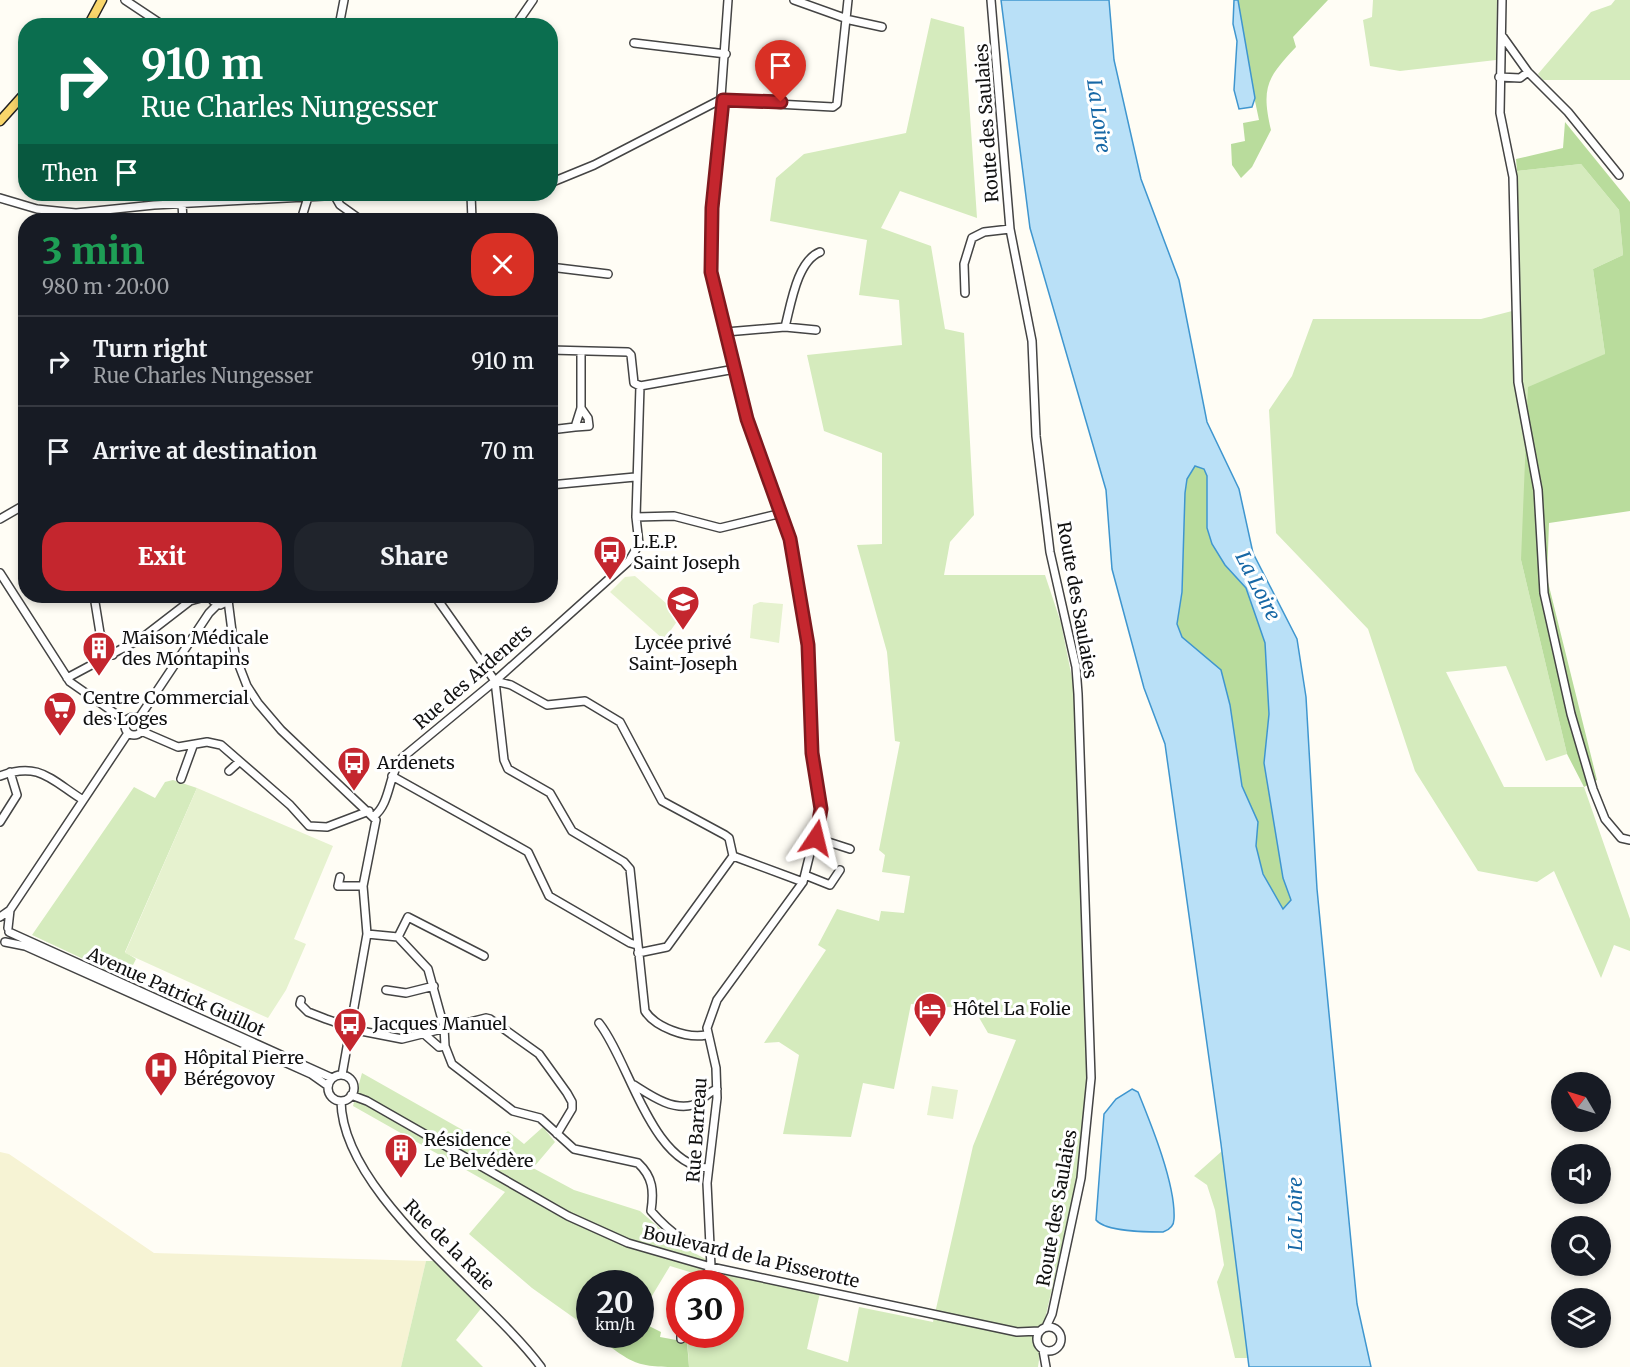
<!DOCTYPE html>
<meta charset="utf-8">
<style>
:root{--surface:#171b24;--page:#20242c;--text:#f1f3f6;--muted:#9ea1a6;--line:#363941;--accent:#c4262e}
body{margin:0;font-family:Merriweather,serif;background:var(--page);color:var(--text);height:100vh;display:flex;flex-direction:column;font-size:22px;white-space:nowrap}
*{box-sizing:border-box;margin:0}
p{font-size:20px;color:var(--muted)}
.icon{flex:none;width:33px;height:33px;fill:none;stroke:currentColor;stroke-width:2;stroke-linecap:round;stroke-linejoin:round}
.map{position:relative;flex:1;overflow:hidden}
.sheet{position:absolute;left:18px;top:213px;width:540px;height:390px;display:flex;flex-direction:column;background:var(--surface);border-radius:24px;box-shadow:0 3px 9px #0003}
.sheet>*{flex:none}
.top-card{position:absolute;left:18px;top:18px;width:540px;height:183px;border-radius:24px;box-shadow:0 3px 9px #0003;background:#0b6e4f;color:#fff;overflow:hidden}
.needle{width:39px;rotate:308deg}
.fabs{position:absolute;left:1551px;top:1072px;display:grid;gap:12px}
.fabs a{display:grid;place-items:center;width:60px;height:60px;border-radius:50%;background:var(--surface);box-shadow:0 3px 9px #0003;font-size:30px}
.speed{position:absolute;left:576px;top:1270px;display:flex;gap:12px;font-size:30px;font-weight:700;text-align:center}
.speed>*{display:grid;place-content:center;width:78px;height:78px;border-radius:50%;background:var(--surface);box-shadow:0 3px 9px #0003;line-height:1}
.speed small{font-size:15px;font-weight:400}
.speed .limit{border:9px solid #d22;background:#fff;color:#111}
.pin{position:absolute;display:grid;place-items:center;width:51px;height:51px;color:#fff;margin:-62px -26px;border-radius:50% 50% 50% 0;rotate:-45deg;box-shadow:0 0 6px #0007}
.pin .icon{rotate:45deg}
.me{position:absolute;width:66px;margin:-33px;rotate:10deg;stroke-linejoin:round;filter:drop-shadow(0 0 4px #0008)}
.turn{display:flex;align-items:center;gap:21px;height:126px;padding:0 24px;font-size:27px}
.turn .icon{width:78px;height:78px;stroke-width:2.5}
.turn b{display:block;font-size:42px;line-height:51px}
.then{display:flex;align-items:center;height:57px;padding:0 24px;background:#0003;gap:12px;font-size:22px}
.round{display:grid;place-items:center;flex:none;width:63px;height:63px;border-radius:24px;background:var(--page)}
.summary{display:flex;align-items:center;justify-content:space-between;height:102px;padding:0 24px}
h1{font-size:36px;font-weight:800;line-height:45px;color:#1e9e55}
.cta{display:flex;gap:12px;margin-top:auto;padding:12px 24px}
.cta a{flex:1;height:69px;border-radius:24px;background:var(--accent);color:#fff;font-size:24px;font-weight:800;line-height:69px;text-align:center}
.cta a+a{background:var(--page);color:var(--text)}
ul{padding:0;list-style:none}
li{display:flex;align-items:center;gap:18px;height:90px;padding:0 24px;border-top:2px solid var(--line)}
li div{flex:1}
li b{display:block;font-size:22px}
li em{font-style:normal}
.map>svg:first-child{display:block}
.farmland{fill:#f6f3d4}
.green{fill:#d5ebbd}
.forest{fill:#b9dc9c}
.pitch{fill:#e6f2cf}
.water{fill:#b9e0f7;stroke:#3f96cf;stroke-width:1.5;fill-rule:evenodd}
.lines{fill:none;stroke-linecap:round;stroke-linejoin:round}
.minor-casing{stroke:#444;stroke-width:10}
.major-casing{stroke:#222;stroke-width:11}
.minor{stroke:#fff;stroke-width:7}
.major{stroke:#f9d66b;stroke-width:8}
.route-casing{stroke:#7f191e;stroke-width:15}
.route{stroke:#c4262e;stroke-width:10}
.labels{text-anchor:middle;stroke-width:6;stroke-linejoin:round;paint-order:stroke}
.street-label{font-size:18px;fill:#111;stroke:#fff}
.poi-label{font-size:18px;fill:#111;stroke:#fff;text-anchor:start}
.water-label{font-size:20px;font-style:italic;fill:#1768a6;stroke:#fff}
</style>
<div class="map">
<svg width="1630" height="1367" viewBox="0 0 1630 1367">
<rect width="100%" height="100%" fill="#fffdf5"/>
<path class="farmland" d="M0 1152 9 1154 154 1253 426 1261 401 1367H0Z"/>
<path class="green" d="M1373 0H1497L1496 60 1400 71 1370 66 1363 20 1372 17Z
M1615 0H1630V80H1543L1538 74 1591 12 1611 5Z
M931 18 964 27 977 218 900 191 881 228 931 246 945 329 964 333 974 515 950 542 944 575H1045L1061 623 1076 698 1088 1056 1080 1167 1045 1319 1038 1367H689L687 1335H730V1284H702L706 1277 670 1266 641 1314 640 1284H590L589 1320 584 1325 532 1288 469 1234 505 1192 353 1106 362 1073 491 1146 508 1131 524 1144 543 1127 555 1142 533 1168 574 1190 640 1211 679 1245 738 1276 820 1293 807 1349 848 1362 859 1307 933 1322 973 1146 1016 1040 988 1033 974 1009 911 1004 894 1089 863 1083 851 1137 783 1134 799 1055 779 1042 764 1043 826 950 818 945 837 909 879 921 881 911 904 913 910 876 882 872 885 855 879 850 900 742 895 741 887 652 857 545 882 544V453L824 431 807 355 902 345 899 300 859 295 867 240 770 221 776 178 804 154 906 133Z
M1581 164 1619 210 1623 255 1593 269 1605 354 1521 560 1567 754 1546 761 1506 666 1446 672 1504 787H1584L1630 919V951L1614 945 1601 978 1554 871 1537 882 1478 871 1415 771 1368 629 1276 533 1269 410 1292 376 1313 319H1481L1516 310 1517 171Z
M173 780 197 788 125 952 136 959 130 971 122 977 32 935 134 787 155 798 165 782Z
M1222 1151 1248 1358H1235L1217 1282 1224 1265 1215 1210 1207 1185 1194 1176Z
M426 1261H437L483 1306 456 1340 483 1367H401Z"/>
<path class="forest" d="M1238 0H1328L1293 37 1296 47C1267 78 1261 87 1271 130L1252 167 1241 178 1232 165 1231 144 1245 141 1243 123 1259 120 1245 54Z
M1565 122 1630 202V511L1549 523 1547 578 1597 780 1584 787 1567 754 1521 560 1528 387 1605 354 1593 269 1623 255 1619 210 1581 164 1517 171 1516 159 1563 148Z
M1195 466 1204 469 1207 476V528L1212 544 1225 565 1246 588 1265 643 1269 714 1264 763 1283 878 1291 900 1283 909 1263 874 1256 846 1258 822 1242 786 1230 705 1221 671 1182 637 1177 624 1182 592 1185 493 1187 479Z
M641 1322 661 1332 660 1337 687 1342 689 1367C637 1367 636 1367 595 1335H608L620 1345 627 1335H640Z"/>
<path class="pitch" d="M635 576 675 611 678 620 664 640 610 592 625 577Z
M760 602 783 604 779 643 750 638 753 605Z
M197 788 333 846 294 939 306 944 286 990 268 1018 125 953Z
M932 1086 958 1090 953 1119 927 1115Z"/>
<path class="water" d="M1001 0H1109L1114 60 1141 179 1179 280 1207 422 1239 489 1253 553 1297 639 1306 697 1317 889 1357 1304 1371 1367H1249L1221 1144 1165 744 1144 688 1112 569 1106 490 1030 228ZM1195 466 1204 469 1207 476V528L1212 544 1225 565 1246 588 1265 643 1269 714 1264 763 1283 878 1291 900 1283 909 1263 874 1256 846 1258 822 1242 786 1230 705 1221 670 1182 637 1177 624 1182 592 1185 493 1187 479Z
M1234 0H1238L1255 98 1252 107 1239 109 1234 90 1237 41 1233 24Z
M1132 1089 1138 1092C1151 1124 1176 1185 1174 1219 1174 1226 1169 1230 1163 1232 1146 1232 1106 1232 1096 1220L1104 1114 1116 1099Z"/>
<g class="lines">
<g class="minor-casing">
<path id="minor" d="M125 0 164 26
M794 0 850 20 882 27
M991 0 1010 229 1032 341 1036 436 1050 552 1076 667 1078 694 1091 1078 1081 1178 1052 1314 1046 1327
M1502 0 1500 113 1513 177 1518 382 1538 490 1544 593 1571 714 1593 789 1605 819 1621 838 1630 840
M339 26 344 0
M515 26 533 0
M1503 37 1528 72 1568 112 1619 175
M634 43 726 54
M1499 77 1520 78 1528 72
M550 183 594 165 718 101 833 107 837 104 848 0
M471 194 472 220
M0 198 37 209 76 213 154 205 324 196 469 194
M336 198 340 205 361 220
M182 204 183 220
M301 220 309 194
M550 267 608 274
M965 293 964 264 972 238 984 232 1010 229
M785 327C791 304 797 261 820 252
M726 332 785 327 816 330
M550 350 628 352 631 355 634 383 640 386
M575 427 589 426 588 418 581 408
M550 430 575 427 581 408V351
M550 485 635 477
M636 517 640 386 735 369
M0 519 26 504
M0 573 70 682 126 721
M94 596 100 633 113 655
M211 596 213 601 220 605 226 602 229 596
M435 596 495 681 504 760 508 769 550 793 572 831 624 862 630 869 645 1011C655 1027 687 1039 706 1035
M228 600 235 655 247 686 258 703 281 730 376 820 363 886 367 934 342 1075
M67 678 142 638 190 601 208 596
M495 681 511 685 547 705 585 701 620 722 662 801 725 835 729 838 733 856
M125 726a9 9 0 1 1 18 0a9 9 0 1 1-18 0Z
M139 718 209 613 218 604
M141 731 178 747 207 742 221 745 290 805 309 826 327 827 369 811
M229 771 239 762
M0 776C39 761 51 780 83 800
M392 776 528 852 549 896 630 943 637 945
M181 779 193 746
M374 816C391 803 388 774 402 758L495 681 629 561 639 544 636 517 674 516 720 528 782 513
M0 822 17 795 10 772
M816 838 850 849
M733 856 803 882
M805 875 830 885 840 870
M340 877 338 886H363
M0 917 10 910
M8 928 10 910 128 733
M9 932 332 1078
M367 934 398 937 428 969 444 1027 445 1046 452 1064 513 1111 540 1118 574 1149 638 1163C653 1177 654 1191 651 1211 665 1227 688 1249 711 1247
M398 937 408 917 484 956
M5 942 25 946 311 1074 328 1086
M638 953 667 947 733 856
M386 990 406 993 434 986
M301 1000 300 1004 308 1012 326 1019 361 1031 402 1039 486 1018 490 1019 539 1054 567 1093 572 1102V1109L557 1134
M599 1023C629 1061 652 1166 708 1168
M423 1033 439 1047 445 1046
M328 1088a13 13 0 1 1 26 0a13 13 0 1 1-26 0Z
M634 1085C650 1095 672 1111 693 1105 702 1101 708 1092 717 1089
M351 1095 367 1101 568 1216 628 1243 711 1267 1017 1332 1040 1331
M341 1101C342 1194 487 1294 541 1367
M700 1284 711 1267 707 1183 717 1098 716 1068 707 1028 717 1000 803 882 821 809 812 753 809 645 790 539 747 419 711 272 713 208 728 0
M1037 1339a12 12 0 1 1 24 0a12 12 0 1 1-24 0Z
M681 1339V1335
M1043 1350 1046 1367"/>
</g>
<g class="major-casing">
<path id="major" d="M88 26 102 0
M0 121 26 92"/>
</g>
<use href="#minor" class="minor"/>
<use href="#major" class="major"/>
</g>
<g class="lines">
<g class="route-casing">
<path id="route" d="M781 102 723 100 712 208 711 272 747 419 790 539 808 645 812 753 821 809 816 838"/>
</g>
<use href="#route" class="route"/>
</g>
<defs>
<g id="bus-pin" transform="scale(1.725)"><path d="M0 17L-7.5 6A9.5 9.5 0 1 1 7.5 6Z" fill="#c4262e" stroke="#fff"/><path d="M-5-6H5V4H4V6H2V4H-2V6H-4V4H-5ZM-3.5-4V0h7V-4ZM-3.5 1.2v1.5H-2V1.2ZM2 1.2v1.5H3.5V1.2Z" fill="#fff"/></g>
<g id="school-pin" transform="scale(1.725)"><path d="M0 17L-7.5 6A9.5 9.5 0 1 1 7.5 6Z" fill="#c4262e" stroke="#fff"/><path d="M0-5L7-2L0 1L-7-2ZM-4 1L0 2.5L4 1V4Q0 6-4 4Z" fill="#fff"/></g>
<g id="building-pin" transform="scale(1.725)"><path d="M0 17L-7.5 6A9.5 9.5 0 1 1 7.5 6Z" fill="#c4262e" stroke="#fff"/><path d="M-4-6H4V6H1V3H-1V6H-4ZM-2.5-4.3h1.7v1.8h-1.7ZM.8-4.3h1.7v1.8H.8ZM-2.5-1h1.7V.8h-1.7ZM.8-1h1.7V.8H.8Z" fill="#fff"/></g>
<g id="supermarket-pin" transform="scale(1.725)"><path d="M0 17L-7.5 6A9.5 9.5 0 1 1 7.5 6Z" fill="#c4262e" stroke="#fff"/><path d="M-6-5.5h2.5l.6 2H6L4.5 2H-2.5L-4.4-4H-6ZM-1.5 3.2a1.3 1.3 0 1 0 .1 0ZM3 3.2a1.3 1.3 0 1 0 .1 0Z" fill="#fff"/></g>
<g id="hotel-pin" transform="scale(1.725)"><path d="M0 17L-7.5 6A9.5 9.5 0 1 1 7.5 6Z" fill="#c4262e" stroke="#fff"/><path d="M-6-4.5h1.5V1H6V5H4.5V3h-9V5H-6ZM-4 0a1.8 1.8 0 1 1 3.6 0ZM.5 0V-2.5h3Q6-2.5 6 0Z" fill="#fff"/></g>
<g id="hospital-pin" transform="scale(1.725)"><path d="M0 17L-7.5 6A9.5 9.5 0 1 1 7.5 6Z" fill="#c4262e" stroke="#fff"/><path d="M-5-5h3v3.5h4V-5h3V5h-3V1.5h-4V5h-3Z" fill="#fff"/></g>
</defs>
<g fill-rule="evenodd">
<use href="#bus-pin" x="610" y="552"/>
<use href="#school-pin" x="683" y="602"/>
<use href="#building-pin" x="99" y="648"/>
<use href="#supermarket-pin" x="60" y="708"/>
<use href="#bus-pin" x="354" y="763"/>
<use href="#hotel-pin" x="930" y="1009"/>
<use href="#bus-pin" x="350" y="1024"/>
<use href="#hospital-pin" x="161" y="1068"/>
<use href="#building-pin" x="401" y="1150"/>
</g>
<g class="labels">
<g class="street-label">
<text transform="translate(987 123) rotate(-94)" y="6">Route des Saulaies</text>
<text transform="translate(1077 600) rotate(80)" y="6">Route des Saulaies</text>
<text transform="translate(473 677) rotate(-41)" y="6">Rue des Ardenets</text>
<text transform="translate(176 992) rotate(24)" y="6">Avenue Patrick Guillot</text>
<text transform="translate(697 1130) rotate(-86)" y="6">Rue Barreau</text>
<text transform="translate(1057 1208) rotate(-80)" y="6">Route des Saulaies</text>
<text transform="translate(449 1245) rotate(45)" y="6">Rue de la Raie</text>
<text transform="translate(751 1257) rotate(13)" y="6">Boulevard de la Pisserotte</text>
</g>
<g class="poi-label">
<text x="633" y="548">L.E.P.<tspan x="633" dy="21">Saint Joseph</tspan></text>
<text x="122" y="644">Maison Médicale<tspan x="122" dy="21">des Montapins</tspan></text>
<text x="683" y="649" text-anchor="middle">Lycée privé<tspan x="683" dy="21">Saint-Joseph</tspan></text>
<text x="83" y="704">Centre Commercial<tspan x="83" dy="21">des Loges</tspan></text>
<text x="377" y="769">Ardenets</text>
<text x="953" y="1015">Hôtel La Folie</text>
<text x="373" y="1030">Jacques Manuel</text>
<text x="184" y="1064">Hôpital Pierre<tspan x="184" dy="21">Bérégovoy</tspan></text>
<text x="424" y="1146">Résidence<tspan x="424" dy="21">Le Belvédère</tspan></text>
</g>
<g class="water-label">
<text transform="translate(1099 116) rotate(82)" y="7">La Loire</text>
<text transform="translate(1258 586) rotate(63)" y="7">La Loire</text>
<text transform="translate(1295 1214) rotate(-90)" y="7">La Loire</text>
</g>
</g>
</svg>
<div class="fabs">
<a><svg class="needle" viewBox="-14 -14 28 28"><path d="M0-13l5 13h-10z" fill="#e53935"/><path d="M0 13l5-13h-10z" fill="#9ea1a6"/></svg></a>
<a><svg class="icon" aria-label="sound" viewBox="0 0 24 24"><path d="M4 9h4l5-4v14l-5-4H4zM17 9q2 3 0 6"/></svg></a>
<a><svg class="icon" aria-label="search" viewBox="0 0 24 24"><circle cx="10" cy="10" r="6"/><path d="M15 15l6 6"/></svg></a>
<a><svg class="icon" aria-label="layers" viewBox="0 0 24 24"><path d="M12 4l9 5-9 5-9-5zM3 14l9 5 9-5"/></svg></a>
</div>
<div class="speed"><div>20<small>km/h</small></div><div class="limit">30</div></div>
<div class="pin" style="left:781px;top:102px;background:#d93025"><svg class="icon" aria-label="arrive" viewBox="0 0 24 24"><path d="M6 21V4h12l-3 4 3 4H6"/></svg></div>
<svg class="me" style="left:816px;top:838px" viewBox="-20 -20 40 40"><path d="M0-17L14 15 0 8-14 15z" fill="#c4262e" stroke="#fff" stroke-width="4"/></svg>
<div class="top-card">
<div class="turn"><svg class="icon" aria-label="right" viewBox="0 0 24 24"><path d="M7 20v-9h11M14 6l5 5-5 5"/></svg><div><b>910 m</b>Rue Charles Nungesser</div></div>
<div class="then">Then<svg class="icon" aria-label="arrive" viewBox="0 0 24 24"><path d="M6 21V4h12l-3 4 3 4H6"/></svg></div>
</div>
<section class="sheet">
<div class="summary"><div><h1>3 min</h1><p>980 m · 20:00</p></div><a class="round" style="background:#d93025;color:#fff"><svg class="icon" aria-label="close" viewBox="0 0 24 24"><path d="M6 6l12 12M18 6L6 18"/></svg></a></div>
<ul>
<li><svg class="icon" aria-label="right" viewBox="0 0 24 24"><path d="M7 20v-9h11M14 6l5 5-5 5"/></svg><div><b>Turn right</b><p>Rue Charles Nungesser</p></div><em>910 m</em></li>
<li><svg class="icon" aria-label="arrive" viewBox="0 0 24 24"><path d="M6 21V4h12l-3 4 3 4H6"/></svg><div><b>Arrive at destination</b></div><em>70 m</em></li>
</ul>
<div class="cta"><a>Exit</a><a>Share</a></div>
</section>
</div>
